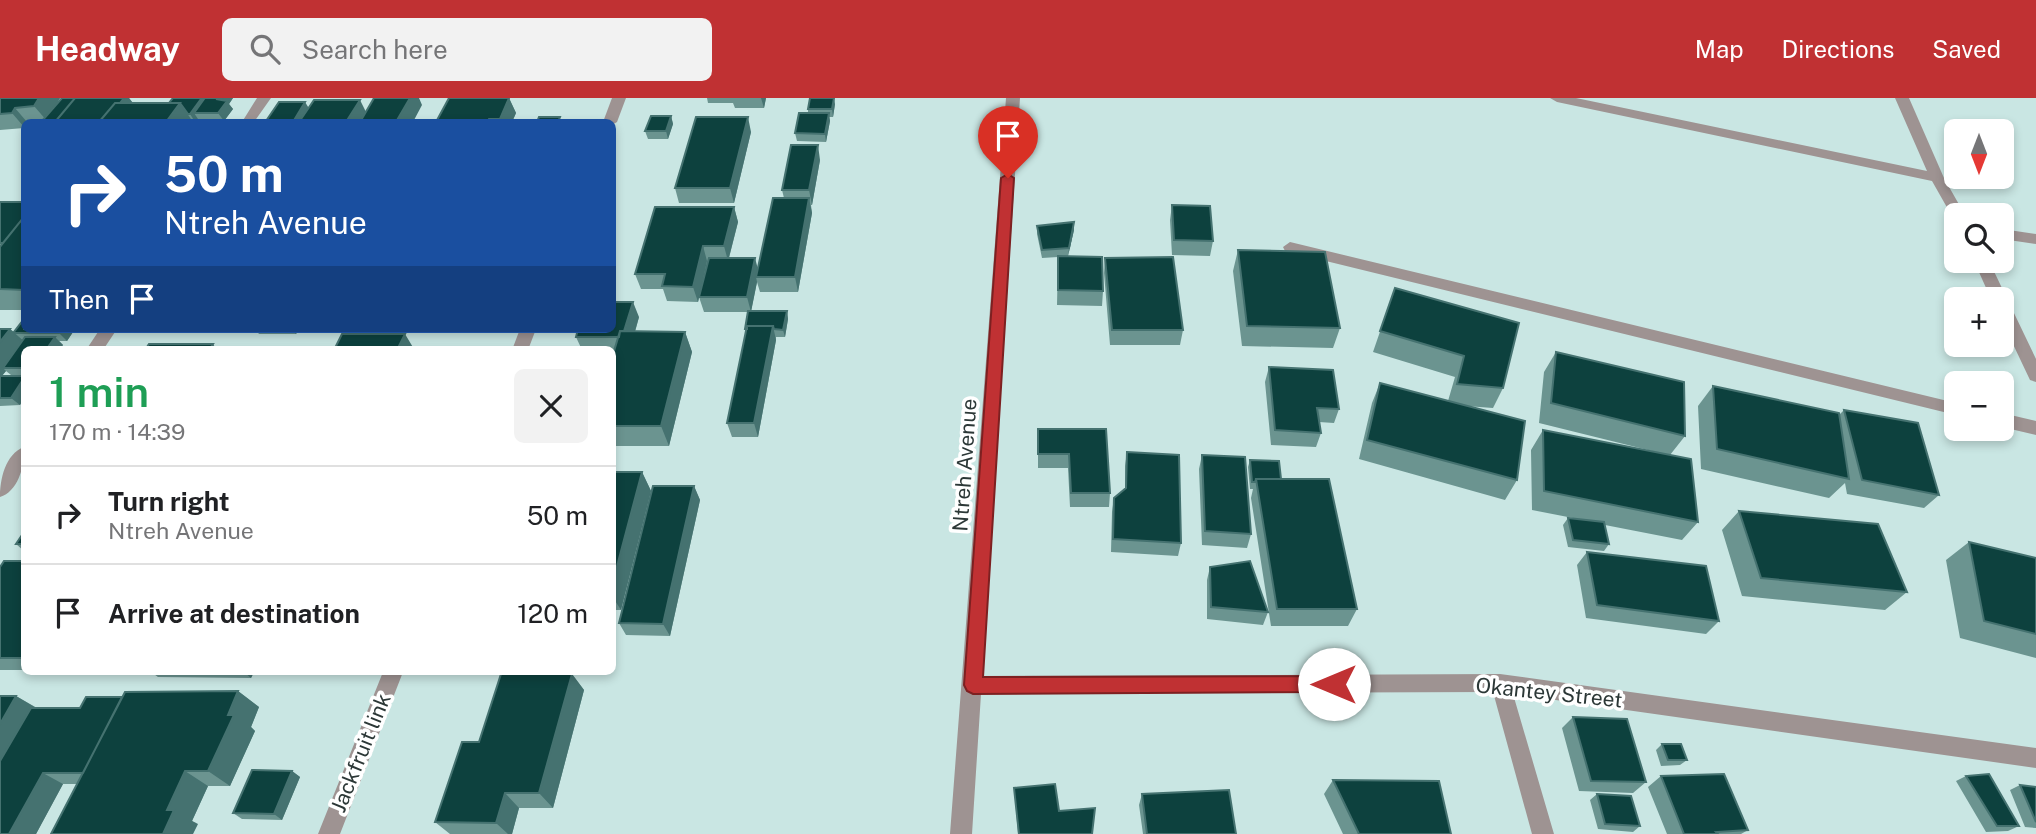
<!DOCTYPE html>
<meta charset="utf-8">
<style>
:root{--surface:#fff;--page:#f2f2f2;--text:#202124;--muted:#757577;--line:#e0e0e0;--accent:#c03133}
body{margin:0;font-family:"Public Sans",sans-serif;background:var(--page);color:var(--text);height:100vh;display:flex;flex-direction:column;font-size:26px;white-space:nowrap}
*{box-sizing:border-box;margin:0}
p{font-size:23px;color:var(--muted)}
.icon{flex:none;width:38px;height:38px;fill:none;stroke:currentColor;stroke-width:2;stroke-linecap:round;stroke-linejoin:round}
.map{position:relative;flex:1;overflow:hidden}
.details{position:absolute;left:21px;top:248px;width:595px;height:329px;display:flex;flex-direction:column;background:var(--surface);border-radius:10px;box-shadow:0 4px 10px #0003}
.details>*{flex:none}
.guide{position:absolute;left:21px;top:21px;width:595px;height:214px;border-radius:10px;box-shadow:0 4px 10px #0003;background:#1a4fa0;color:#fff;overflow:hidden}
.needle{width:46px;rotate:180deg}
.fabs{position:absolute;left:1944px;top:21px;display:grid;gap:14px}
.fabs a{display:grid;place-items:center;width:70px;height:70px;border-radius:10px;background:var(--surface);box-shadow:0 4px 10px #0003;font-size:35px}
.pin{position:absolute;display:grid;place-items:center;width:60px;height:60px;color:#fff;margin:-72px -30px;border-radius:50% 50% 50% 0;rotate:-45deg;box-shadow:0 0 7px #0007}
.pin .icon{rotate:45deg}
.me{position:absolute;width:77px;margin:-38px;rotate:270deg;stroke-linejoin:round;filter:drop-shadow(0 0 5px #0008)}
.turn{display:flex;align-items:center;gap:24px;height:147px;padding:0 28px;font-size:32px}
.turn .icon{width:91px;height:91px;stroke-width:2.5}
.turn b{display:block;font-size:49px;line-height:60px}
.then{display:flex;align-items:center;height:66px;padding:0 28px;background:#0003;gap:14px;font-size:26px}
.round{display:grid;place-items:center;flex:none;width:74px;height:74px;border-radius:10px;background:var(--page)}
.overview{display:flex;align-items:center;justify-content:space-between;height:119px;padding:0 28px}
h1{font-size:42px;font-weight:600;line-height:52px;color:#1e9e55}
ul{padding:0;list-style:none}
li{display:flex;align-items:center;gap:21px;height:98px;padding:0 28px;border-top:2px solid var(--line)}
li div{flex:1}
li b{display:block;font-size:26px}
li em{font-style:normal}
header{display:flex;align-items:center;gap:42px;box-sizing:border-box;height:98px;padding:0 35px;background:var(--accent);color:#fff}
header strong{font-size:33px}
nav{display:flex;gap:38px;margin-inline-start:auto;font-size:24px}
.search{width:490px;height:63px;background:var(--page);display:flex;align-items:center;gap:18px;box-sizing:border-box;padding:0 24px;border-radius:10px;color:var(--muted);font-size:26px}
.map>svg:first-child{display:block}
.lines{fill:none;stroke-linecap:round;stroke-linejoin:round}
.minor{fill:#9e9392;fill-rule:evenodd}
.wall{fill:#6b9490}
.shaded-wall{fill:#457270}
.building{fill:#0d413e;stroke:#457270;stroke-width:2}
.route{fill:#c03133;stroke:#7d2021;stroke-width:2}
.labels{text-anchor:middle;stroke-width:7;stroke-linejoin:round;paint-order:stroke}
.street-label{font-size:21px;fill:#2c3837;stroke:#fff}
</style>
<header>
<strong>Headway</strong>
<div class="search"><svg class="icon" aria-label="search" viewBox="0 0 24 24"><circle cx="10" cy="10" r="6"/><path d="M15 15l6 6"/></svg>Search here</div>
<nav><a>Map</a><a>Directions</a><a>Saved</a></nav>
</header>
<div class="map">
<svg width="2036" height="736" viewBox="0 0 2036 736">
<rect width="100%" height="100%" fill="#c9e6e3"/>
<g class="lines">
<path class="minor" d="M257 0H271L254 24H242Z
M612 0H626L617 24 612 27V24H603Z
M1006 0H1020L982 578 1500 576 2036 650V670L1513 596 1554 736H1532L1493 594 981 596 972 736H950Z
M1550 0H1576L1927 73 1895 0H1909L1944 80 1965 117 1953 120 1932 83 1557 4Z
M2002 131 2036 136V146L2002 141Z
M1290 144 1956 305V317L1285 153 1283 149Z
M1974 163H1989L2036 261V284L2030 282 2002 223V201H1991Z
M100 231H117L103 252H86Z
M520 231H536L528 252H512Z
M2002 315 2036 323V337L2002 329Z
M24 349C25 366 19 393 0 399 0 382 5 356 24 349Z
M383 574H403L340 736H318Z"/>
</g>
<path class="wall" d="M0 0H60L56 7 129 0 133 5H169L173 0H233L229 6 233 11 224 23H199L198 21 195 24H24V30L0 32Z
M509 0 516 15 512 24H436Z
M707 0H766L764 10H735L733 5H708Z
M835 6 833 19H829L830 23 826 44 797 43 795 35 808 15V11Z
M671 18 673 26 668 41H648L645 33Z
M751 34 734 105H679L675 90Z
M820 62 812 107H811L812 115 798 194H760L757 184 751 213H787L788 221 785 239H776V242L758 339H732L727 325 746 235 745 231 748 214H704L699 199 708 163 698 204 667 203 663 191H641L635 176 734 109 738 124 729 160 758 170 784 100 782 92Z
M0 104H24V212H0Z
M1172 107 1213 143 1210 158 1172 157 1170 122Z
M1074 124V132L1068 158 1103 193 1102 208 1057 207 1058 159 1042 160 1037 136V128Z
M1238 152 1340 230 1333 250 1242 248 1233 173Z
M1105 160 1183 232 1180 247H1110L1104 175Z
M1395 190 1503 290 1493 310 1466 308 1517 382 1505 402 1359 361 1372 305 1380 285 1448 303 1455 279 1373 254Z
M639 219 635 234H685L692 254 669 348H612V260L614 254H612V252H582L576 239Z
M0 231H10L14 234 75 231 67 243H59L63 247 59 252H24V277H11L6 273 2 278H24V300L20 307 0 308Z
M255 231H299L296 236H259Z
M357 231H412L411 232Z
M1556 254 1685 338 1670 357 1698 424 1682 442 1605 427 1609 446 1604 453 1568 449 1563 427 1568 420H1573L1532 412 1531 352 1543 332 1660 355 1539 325 1544 274Z
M1269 269 1339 311 1334 325 1319 324 1321 335 1316 349 1271 347 1265 284Z
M1713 288 1839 317 1844 312 1939 397 1924 410 1847 396 1845 385 1829 400 1701 371 1698 308Z
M1038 331H1106L1110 395 1109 409H1070L1068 370H1038Z
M1127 354 1181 445 1178 458 1111 454 1112 414 1114 400 1125 391V368Z
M1202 357 1251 436 1247 450 1202 447 1199 371Z
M1250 362 1281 381 1357 511 1348 528H1271L1251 400 1253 391H1250L1248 369Z
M612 374H642L651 393 621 512H612Z
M694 388 700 402 670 538 626 537 619 525Z
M1739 413 1907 494 1885 512 1742 498 1722 432Z
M1969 444 2036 460V560L1960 540 1946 462Z
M16 446H24V453Z
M1587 454 1719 523 1706 536 1586 520 1577 467Z
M24 463V572H0V469Z
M1210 469 1268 514 1263 527 1207 521V482Z
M151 574H254L251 580 158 579Z
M572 576 584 592 553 710H519L512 736H450L435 724 479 644Z
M238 593 259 609 251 629 255 633 230 688H208L192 723 198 726 77 686H63L36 736 16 598 37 610H80L122 599Z
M1573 619 1646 684 1633 695 1579 693 1562 630Z
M1662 646 1687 662 1680 667 1661 668 1656 652Z
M292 673 300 679 282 722 242 721 233 715Z
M1661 678 1748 732 1741 736H1667L1648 689Z
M1966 678 2019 728 2008 733 1986 734 1956 683Z
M1333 682 1451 736H1343L1324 696Z
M2020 687 2036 689V730L2025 729 2010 692Z
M1014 690 1059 713 1092 736H1018Z
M1142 696 1236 736H1143L1139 707Z
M1597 696 1640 728 1633 734 1598 731 1590 702Z"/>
<path class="shaded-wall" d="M39 0H60L47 23 34 8Z
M124 0H129L138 12 105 24Z
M222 0H233L229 6 233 11 224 23 218 15Z
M410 0H419L422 7 413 24H396Z
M509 0 516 15 512 24H501L500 21Z
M761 0H766L764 10Z
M834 0 835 6 833 19 832 11Z
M201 1 206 9 194 15 198 21 195 24 190 16Z
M360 2 368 18 364 24H346Z
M305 4 310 12 302 24H293Z
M180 5 193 24H166Z
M15 10 27 24H24V29L12 15Z
M829 15 830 23 826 44 825 36Z
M671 18 673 26 668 41 666 33Z
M748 19 751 34 734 105 730 90Z
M818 47 820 62 812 107 809 92Z
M809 100 812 115 798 194 795 179Z
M734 109 738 124 728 163 724 148Z
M1074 124V132L1068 158 1069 150Z
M703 148 707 163 698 204 693 189Z
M755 160 759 175 756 179 757 184 751 214 747 199Z
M633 204 639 219 629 254 623 239Z
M787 213 788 221 785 239 783 232Z
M773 228 776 242 758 339 754 325Z
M10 231 26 245 3 270 6 273 0 280V244Z
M62 231H75L67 243 59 235Z
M292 231H299L296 236Z
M685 234 692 254 669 348 661 328Z
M405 236 414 251V252H397Z
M55 239 63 247 59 252H46Z
M213 246 217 252H209Z
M24 280V300L20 307 11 300Z
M642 374 651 393 621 512 612 498V487Z
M694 388 700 402 670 538 663 526Z
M244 574H254L251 580Z
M572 576 584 592 553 710 539 695Z
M238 593 259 609 251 629 255 633 230 688 208 673 228 617Z
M16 598 43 614 0 691V626Z
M185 673 208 688 192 723 198 726 193 736H163L167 712Z
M292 673 300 679 282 722 274 716Z
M43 675 63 686 36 736H9Z
M505 695 519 710 512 736H508L496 725Z"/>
<path class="building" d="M0 0H39L34 8 15 10 12 15 0 16Z
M62 0H75L55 24H41Z
M75 0H124L120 5H115L99 24H55Z
M173 0H222L221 1H216L227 3 218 15H194L204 1H201L190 16H188L180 5H169Z
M374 0H410L396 24H360Z
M449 0H509L500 21H489L487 24H436Z
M810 0H834L832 11H808Z
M314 2H360L346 24H299Z
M279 4H305L293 24 266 23Z
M115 5H180L166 24H99Z
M799 15H829L825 36 795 35Z
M651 18H671L666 33H645Z
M539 19H560L558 24H537Z
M696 19H748L730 90H675Z
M791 47H818L809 92H782Z
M773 100H809L795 179H756Z
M0 104H24V119L3 145H0Z
M1172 107 1210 108 1213 143 1174 142Z
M655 109H734L724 148H703L693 189 662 188 665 176H635Z
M24 119V192L0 191V149Z
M1074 124 1069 150 1042 152 1037 128Z
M1238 152 1325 154 1340 230 1247 228Z
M1058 158 1102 159 1103 193 1058 192Z
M1173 159 1183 232H1112L1105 160Z
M709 160H755L747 199H699Z
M1395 190 1519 225 1503 290 1457 286 1464 258 1380 233Z
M612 204H633L624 233H620L619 239H576L578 231H612Z
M748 213H787L783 232 774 231 773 228H747V231H745Z
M24 221V231H62L59 235H15L14 234Z
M747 228H773L754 325H727Z
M0 231H10L0 244Z
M620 233 685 234 661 328H612V260Z
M342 236H405L397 252H334Z
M25 239H55L46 252H24V270H3Z
M149 246H213L209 252H145Z
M1556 254 1684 284 1685 338 1551 305Z
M1269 269 1333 272 1339 311 1317 310 1321 335 1275 332Z
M0 278H24V280L11 300H0Z
M1380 285 1525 323 1517 382 1367 342Z
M1713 288 1839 315 1849 381 1717 351Z
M1844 312 1918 325 1939 397 1862 382Z
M1038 331H1106L1110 395H1071L1069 356H1038Z
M1543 332 1691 361 1698 424 1544 393Z
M1127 354 1179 357 1181 445 1113 441 1114 400 1126 390Z
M1202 357 1245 359 1251 436 1205 433Z
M1250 362 1279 363 1281 381H1256L1255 384H1252Z
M612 374H642L612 487Z
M1256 381H1329L1357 511H1277Z
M653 388H694L663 526 619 525Z
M1739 413 1878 426 1907 494 1761 480Z
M1568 420 1604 424 1609 446 1573 442Z
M24 434V446H16Z
M1969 444 2036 460V536L1984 523Z
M1587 454 1706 468 1719 523 1597 507Z
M4 463H24V560H0V469Z
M1250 463 1268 514 1211 509 1210 469Z
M501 576H572L539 695H505L496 725 435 724 462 644H479Z
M238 593 228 617H234L208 673H185L167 712H174L163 736H51L125 594Z
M0 598H16L0 626Z
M86 599H122L83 675H43L9 736H0V663L31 610H80Z
M1573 619 1627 621 1646 684 1591 683Z
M1662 646H1681L1687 662H1668Z
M252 672 292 673 274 716 233 715Z
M1724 676 1748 732 1716 734 1718 736H1684L1661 678Z
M1989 676 2019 728H1997L1966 678Z
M1333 682 1439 683 1451 736H1359Z
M1055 686 1059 713 1095 710 1092 736H1019L1014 690Z
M2020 687 2036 689V724Z
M1229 692 1236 736H1147L1142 696Z
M1597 696 1631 698 1640 728 1605 726Z"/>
<path class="route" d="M1008 76 1014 80 983 579 1334 578 1340 580 1343 586 1340 592 1334 594 973 596 967 593 964 587 1001 80Z"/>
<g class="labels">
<g class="street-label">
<text transform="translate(965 367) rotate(-86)" y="7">Ntreh Avenue</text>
<text transform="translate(1549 595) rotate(6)" y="7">Okantey Street</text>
<text transform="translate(361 655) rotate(-68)" y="7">Jackfruit link</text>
</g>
</g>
</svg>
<div class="fabs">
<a><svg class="needle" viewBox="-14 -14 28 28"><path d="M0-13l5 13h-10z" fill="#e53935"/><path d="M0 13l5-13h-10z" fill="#757577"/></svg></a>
<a><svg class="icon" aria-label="search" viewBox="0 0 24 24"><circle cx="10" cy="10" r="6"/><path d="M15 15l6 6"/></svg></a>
<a>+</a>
<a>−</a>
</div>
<div class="pin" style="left:1008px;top:80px;background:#d93025"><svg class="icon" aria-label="arrive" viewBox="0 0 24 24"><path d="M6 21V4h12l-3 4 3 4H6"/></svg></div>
<svg class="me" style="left:1334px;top:586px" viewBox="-20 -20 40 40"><circle r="19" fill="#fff"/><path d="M0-13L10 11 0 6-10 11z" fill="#c03133"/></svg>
<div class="guide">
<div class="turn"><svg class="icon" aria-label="right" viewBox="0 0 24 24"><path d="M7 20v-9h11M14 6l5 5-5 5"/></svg><div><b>50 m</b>Ntreh Avenue</div></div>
<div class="then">Then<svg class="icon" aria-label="arrive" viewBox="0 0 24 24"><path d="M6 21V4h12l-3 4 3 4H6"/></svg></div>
</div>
<section class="details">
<div class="overview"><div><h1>1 min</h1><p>170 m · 14:39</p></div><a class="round"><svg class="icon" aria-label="close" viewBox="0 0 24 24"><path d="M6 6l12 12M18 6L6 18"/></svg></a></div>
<ul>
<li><svg class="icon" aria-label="right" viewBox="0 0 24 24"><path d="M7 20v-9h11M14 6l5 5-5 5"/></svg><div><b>Turn right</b><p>Ntreh Avenue</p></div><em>50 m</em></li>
<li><svg class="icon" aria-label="arrive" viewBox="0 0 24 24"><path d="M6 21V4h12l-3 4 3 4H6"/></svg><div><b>Arrive at destination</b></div><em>120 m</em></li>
</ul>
</section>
</div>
